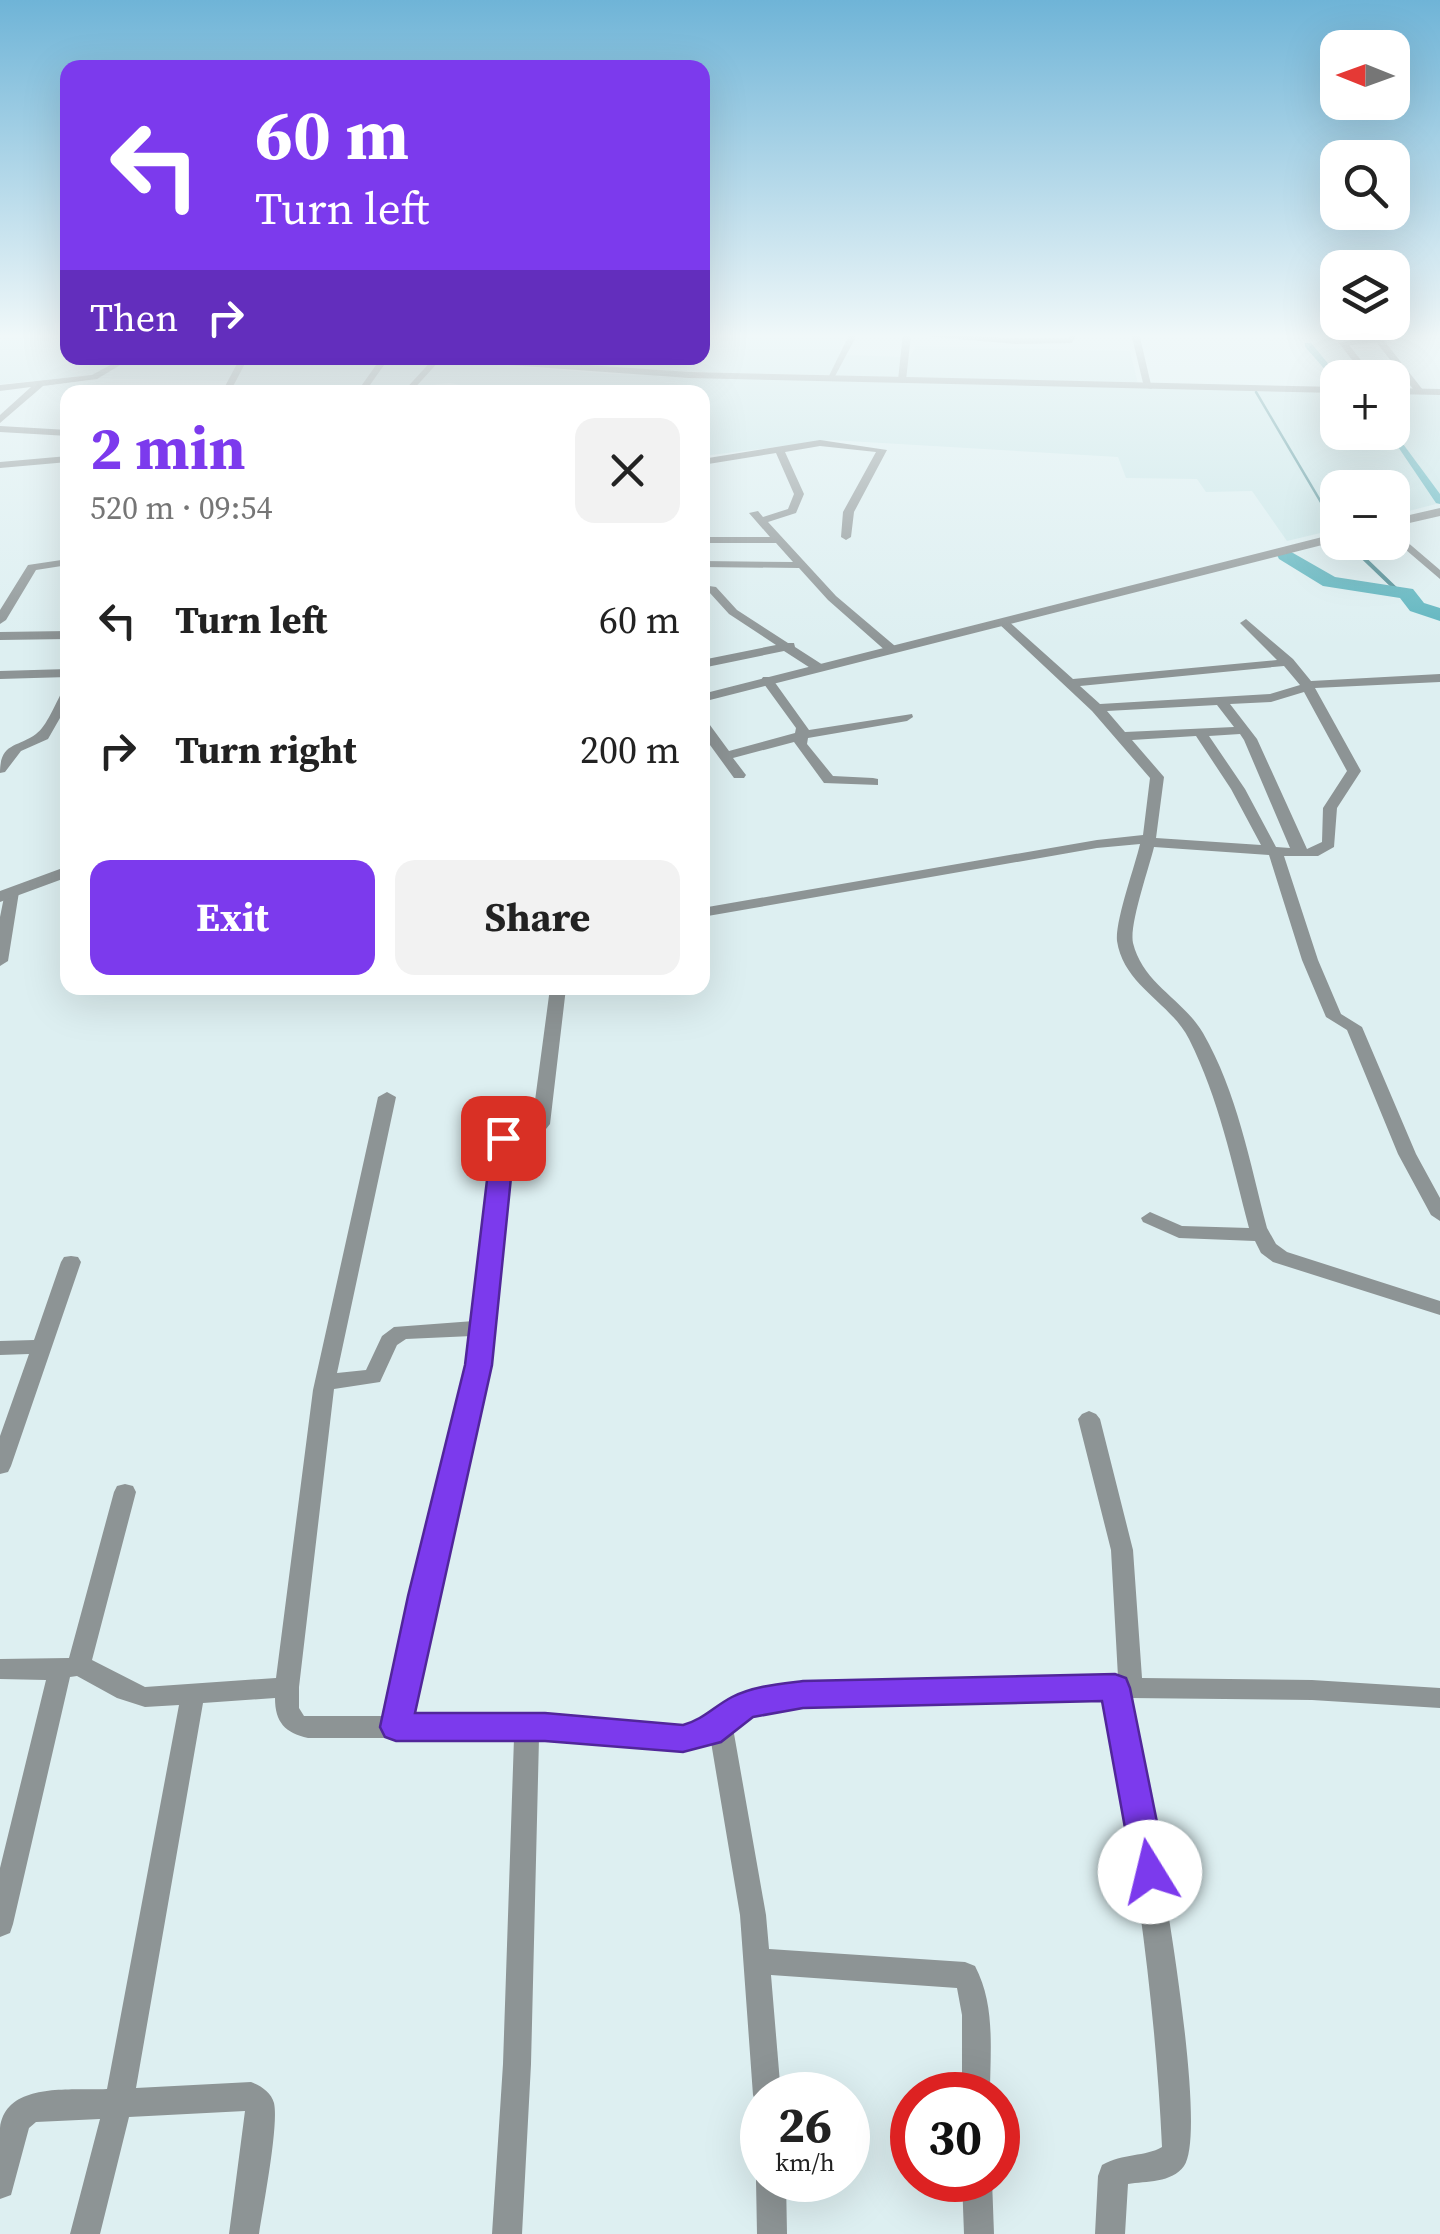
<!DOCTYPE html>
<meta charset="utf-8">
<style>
:root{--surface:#fff;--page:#f2f2f2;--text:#222;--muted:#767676;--accent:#7c3aed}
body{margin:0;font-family:"Source Serif 4",serif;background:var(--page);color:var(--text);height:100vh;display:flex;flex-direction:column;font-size:38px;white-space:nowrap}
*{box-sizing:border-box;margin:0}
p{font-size:32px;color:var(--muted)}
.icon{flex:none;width:55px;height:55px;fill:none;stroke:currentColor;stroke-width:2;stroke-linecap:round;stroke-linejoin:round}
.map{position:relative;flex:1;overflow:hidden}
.side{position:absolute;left:60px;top:385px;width:650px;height:610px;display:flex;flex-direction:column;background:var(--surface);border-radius:20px;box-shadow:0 10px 40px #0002}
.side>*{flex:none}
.hud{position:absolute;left:60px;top:60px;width:650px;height:305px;border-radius:20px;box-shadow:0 10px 40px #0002;background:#7c3aed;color:#fff;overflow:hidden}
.needle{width:65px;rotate:271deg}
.fabs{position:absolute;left:1320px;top:30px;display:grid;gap:20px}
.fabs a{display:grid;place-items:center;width:90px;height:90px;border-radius:20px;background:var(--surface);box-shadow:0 10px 40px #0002;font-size:50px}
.speed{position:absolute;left:740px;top:2072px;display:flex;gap:20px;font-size:50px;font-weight:700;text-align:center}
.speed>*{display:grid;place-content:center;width:130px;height:130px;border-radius:50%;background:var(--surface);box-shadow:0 10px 40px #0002;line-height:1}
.speed small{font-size:25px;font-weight:400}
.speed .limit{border:15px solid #d22;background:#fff;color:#111}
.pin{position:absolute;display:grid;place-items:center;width:85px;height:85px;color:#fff;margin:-42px;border-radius:20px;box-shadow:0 5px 15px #0006}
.me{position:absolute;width:110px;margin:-55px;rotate:351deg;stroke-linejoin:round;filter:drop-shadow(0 0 8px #0008)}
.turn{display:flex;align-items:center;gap:35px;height:210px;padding:0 30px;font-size:45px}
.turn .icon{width:130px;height:130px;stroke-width:2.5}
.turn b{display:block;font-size:70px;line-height:85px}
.then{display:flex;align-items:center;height:95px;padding:0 30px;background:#0003;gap:20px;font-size:38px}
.round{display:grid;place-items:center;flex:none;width:105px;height:105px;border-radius:20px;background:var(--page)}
.overview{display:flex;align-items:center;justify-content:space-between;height:170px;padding:0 30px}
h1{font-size:60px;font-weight:700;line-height:75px;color:var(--accent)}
.cta{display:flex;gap:20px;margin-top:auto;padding:20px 30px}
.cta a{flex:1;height:115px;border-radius:20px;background:var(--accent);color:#fff;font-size:40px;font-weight:700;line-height:115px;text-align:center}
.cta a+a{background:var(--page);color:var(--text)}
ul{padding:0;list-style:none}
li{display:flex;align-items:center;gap:30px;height:130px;padding:0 30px}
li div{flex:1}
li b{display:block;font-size:38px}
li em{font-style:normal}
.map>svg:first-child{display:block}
.built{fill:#cae6e8}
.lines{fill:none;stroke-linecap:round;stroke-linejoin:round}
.stream-far1{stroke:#4e8d94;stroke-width:2.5}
.stream{stroke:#4e8d94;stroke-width:4}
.canal{fill:#5bb3bd;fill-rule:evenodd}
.river{fill:#5bb3bd;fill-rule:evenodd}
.minor{fill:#8d9495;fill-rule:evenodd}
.tertiary{fill:#8d9495;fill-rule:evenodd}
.route{fill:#7c3aed;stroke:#51269a;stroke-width:2.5}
</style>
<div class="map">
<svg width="1440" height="2234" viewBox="0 0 1440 2234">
<rect width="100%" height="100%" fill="#ddeff1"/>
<path class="built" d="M17 333H67L68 358H409L610 374 1337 392 1338 432H1392L1393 393 1440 394V503L1393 515 1392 488H1338L1337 529 1287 541 1252 491 1206 492 1197 479 1126 478 1118 457 831 440 703 456 702 392H500L450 383 361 392H233L234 381 70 378 0 384V342Z
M703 333H845L839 355 910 357 916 346 1130 351 1138 384 669 371 482 358H702Z"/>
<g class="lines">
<path class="stream-far1" d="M1256 392 1338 531
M1347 542 1352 547"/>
<path class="stream" d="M1349 544 1399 592"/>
<path class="canal" d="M1305 343H1311L1340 378 1338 384 1305 347Z
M1392 429 1440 494V504L1436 503 1388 432H1392Z"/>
<path class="river" d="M1286 549 1335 577 1413 589 1424 603 1440 608V621L1410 611 1400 598 1323 586 1279 559 1277 555Z"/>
<path class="minor" d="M850 333H858L834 378 827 380Z
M903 333 1016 338H1068L1070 333H1078L1072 343 1016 344 911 335 906 380 902 383 898 380Z
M1131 333H1139L1152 389 1144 387Z
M1367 333H1376L1382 338 1423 390V394H1417L1377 343 1349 345 1375 378H1366L1339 343 1372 338Z
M123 358H132L97 379 43 386 0 423V415L31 387 0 391V385L92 375Z
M240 358H248L230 392H222Z
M381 358H389L365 392H357Z
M434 358H442L411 392H403Z
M0 426 68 430V436L0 432Z
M820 440 887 450 854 512 851 537 846 540 841 537 843 512 876 452 820 446 785 452 804 494 796 513 768 522 836 596 895 646V652H887L828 600 799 568 702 567V561L793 562 776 543H702V537H770L749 513 758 511 763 517 788 509 794 494 776 453 702 465V459Z
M68 456V462L0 468V462Z
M1392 529 1440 570V579L1392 538Z
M68 559V565L36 570 6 620 0 624V610L28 565Z
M702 585 716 587 737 610 788 643H794L795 647 823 665V671H815L784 651 702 668V660L776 645 729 614 709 592 702 591Z
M998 619H1006L1073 679 1277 660 1240 623 1246 619 1293 659 1311 681 1440 674V682L1315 688 1361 771 1337 808 1334 847 1318 856H1284L1318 960 1341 1014 1362 1027 1416 1154 1440 1198V1221L1431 1215 1398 1154 1347 1030 1326 1017 1302 960 1269 855 1154 847C1149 868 1129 925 1133 943 1143 984 1183 999 1203 1033 1237 1092 1250 1163 1267 1228L1276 1244 1287 1252 1440 1301V1315L1273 1262 1261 1253 1255 1241 1179 1238 1143 1222 1141 1218 1150 1212 1182 1226 1249 1228C1232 1163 1219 1099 1189 1039 1171 1003 1124 986 1117 941 1115 921 1135 866 1140 844L1097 848 702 917V908L1097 840 1143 835 1150 778 1092 711 998 623ZM1284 666 1300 685 1270 694 1100 704 1080 686ZM1304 692 1347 771 1323 808 1322 842 1307 849 1257 739 1230 704 1271 702ZM1217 705 1234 727 1125 732 1107 711ZM1240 734 1244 740 1290 848 1276 847 1245 789 1209 736ZM1196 736 1231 789 1261 845 1156 838 1164 777 1132 740Z
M68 631V639L0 640V632Z
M68 669V677L0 679V671Z
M763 677H771L809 730 912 714 913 717 907 721 808 738 807 744 833 776 873 778 878 779V785L824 783 794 742 733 758 746 775 744 778H734L702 734V720L707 721 729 751 795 733 796 728 761 680Z
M68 688V704L48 739 21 751 5 772 0 773C0 742 17 748 36 734 47 726 55 704 62 692Z
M12 888 19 892 8 961 0 966V917L5 892Z
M550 988H566L550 1124 542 1134 512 1139 489 1365 411 1716H545L683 1728C704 1723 714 1711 732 1701 753 1688 779 1687 803 1684L1118 1677 1111 1550 1078 1419 1082 1414 1089 1411 1096 1414 1100 1419 1133 1550 1142 1678 1312 1680 1440 1688V1708L1312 1700 1129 1698C1143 1764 1213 2125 1184 2166 1172 2183 1146 2181 1128 2184L1125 2234H1095L1098 2176 1102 2165C1123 2153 1145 2157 1162 2147 1155 1995 1133 1847 1105 1698L803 1704C775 1708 756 1710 733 1728L766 1915 769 1949 965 1962 975 1966C996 2006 990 2051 990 2095H962V2015L957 1988 771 1975 781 2095H762V2108L757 2105 753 2095 740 1915 711 1742 683 1750 539 1738 531 2064 522 2234H492L503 2064 514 1738H308C285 1733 275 1722 275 1698L203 1703 136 2088 251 2082C261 2086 271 2092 274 2103 279 2125 263 2207 259 2234H229L245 2111 129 2117 100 2234H70L100 2119 36 2122 29 2128 11 2195 0 2199C0 2176 0 2151 0 2128 6 2081 72 2091 107 2089L179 1705 145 1707 117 1698 77 1676 70 1677 13 1924 10 1933 0 1937V1868L46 1680 0 1679V1659L69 1658 114 1492 117 1486 125 1484 133 1486 136 1492 92 1660 145 1687 276 1678 313 1390 378 1097 387 1092 396 1097 337 1373 366 1370 382 1336 394 1327 474 1321 494 1138 502 1129 532 1123ZM472 1336 469 1365 386 1716H304L299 1708V1687L334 1389 380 1382 397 1345 406 1339Z
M71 1256 78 1257 81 1262 11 1466 8 1472 0 1474V1436L29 1354 0 1355V1341L34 1340 61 1262 64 1257Z
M760 2169H762V2180H786L787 2234H757L756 2180Z
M962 2180H992L994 2234H964Z"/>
<path class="tertiary" d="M448 358H488L689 372 1338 387V393L689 378 453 361Z
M1392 388 1440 389V395L1392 394Z
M1440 508V516L1392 527V519Z
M1338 533V541L702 702V694Z
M68 866V877L0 902V891Z"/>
</g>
<linearGradient id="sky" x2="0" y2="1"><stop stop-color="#6fb4d7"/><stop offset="0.52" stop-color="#f0f8f9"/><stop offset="1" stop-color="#f0f8f9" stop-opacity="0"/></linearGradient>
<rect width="1440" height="646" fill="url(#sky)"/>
<path class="route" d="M503 1131 515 1138 492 1365 415 1713H545L683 1725C704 1719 713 1707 732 1697 754 1686 779 1684 803 1681L1115 1674 1126 1678 1130 1688 1167 1872 1162 1883 1150 1888 1138 1883 1133 1872 1102 1701 803 1708 753 1717 721 1742 683 1752 545 1741H396L385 1737 380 1727 408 1596 465 1365 492 1138Z"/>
</svg>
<div class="fabs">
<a><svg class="needle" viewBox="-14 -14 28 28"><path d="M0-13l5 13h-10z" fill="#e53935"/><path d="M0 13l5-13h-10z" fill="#767676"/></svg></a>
<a><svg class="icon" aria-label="search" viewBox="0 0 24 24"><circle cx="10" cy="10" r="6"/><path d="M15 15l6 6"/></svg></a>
<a><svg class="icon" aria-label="layers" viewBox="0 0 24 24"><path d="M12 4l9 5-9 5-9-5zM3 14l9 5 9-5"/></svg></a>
<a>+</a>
<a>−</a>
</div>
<div class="speed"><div>26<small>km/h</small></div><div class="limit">30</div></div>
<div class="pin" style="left:503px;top:1138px;background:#d93025"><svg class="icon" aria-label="arrive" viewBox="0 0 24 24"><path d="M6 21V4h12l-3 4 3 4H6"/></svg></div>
<svg class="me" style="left:1150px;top:1872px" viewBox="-20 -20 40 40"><circle r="19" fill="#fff"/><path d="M0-13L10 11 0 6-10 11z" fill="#7c3aed"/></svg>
<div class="hud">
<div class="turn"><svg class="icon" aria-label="left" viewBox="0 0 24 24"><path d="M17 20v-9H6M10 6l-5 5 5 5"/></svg><div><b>60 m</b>Turn left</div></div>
<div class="then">Then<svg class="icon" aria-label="right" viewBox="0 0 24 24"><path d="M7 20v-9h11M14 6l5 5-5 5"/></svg></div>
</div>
<section class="side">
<div class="overview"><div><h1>2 min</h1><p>520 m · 09:54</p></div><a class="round"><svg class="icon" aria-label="close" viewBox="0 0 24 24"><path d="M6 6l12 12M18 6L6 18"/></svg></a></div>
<ul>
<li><svg class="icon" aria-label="left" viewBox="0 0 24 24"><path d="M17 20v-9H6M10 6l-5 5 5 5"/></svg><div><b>Turn left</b></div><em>60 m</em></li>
<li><svg class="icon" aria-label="right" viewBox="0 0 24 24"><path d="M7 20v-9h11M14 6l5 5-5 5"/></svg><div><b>Turn right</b></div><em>200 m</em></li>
</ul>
<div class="cta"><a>Exit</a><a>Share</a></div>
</section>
</div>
